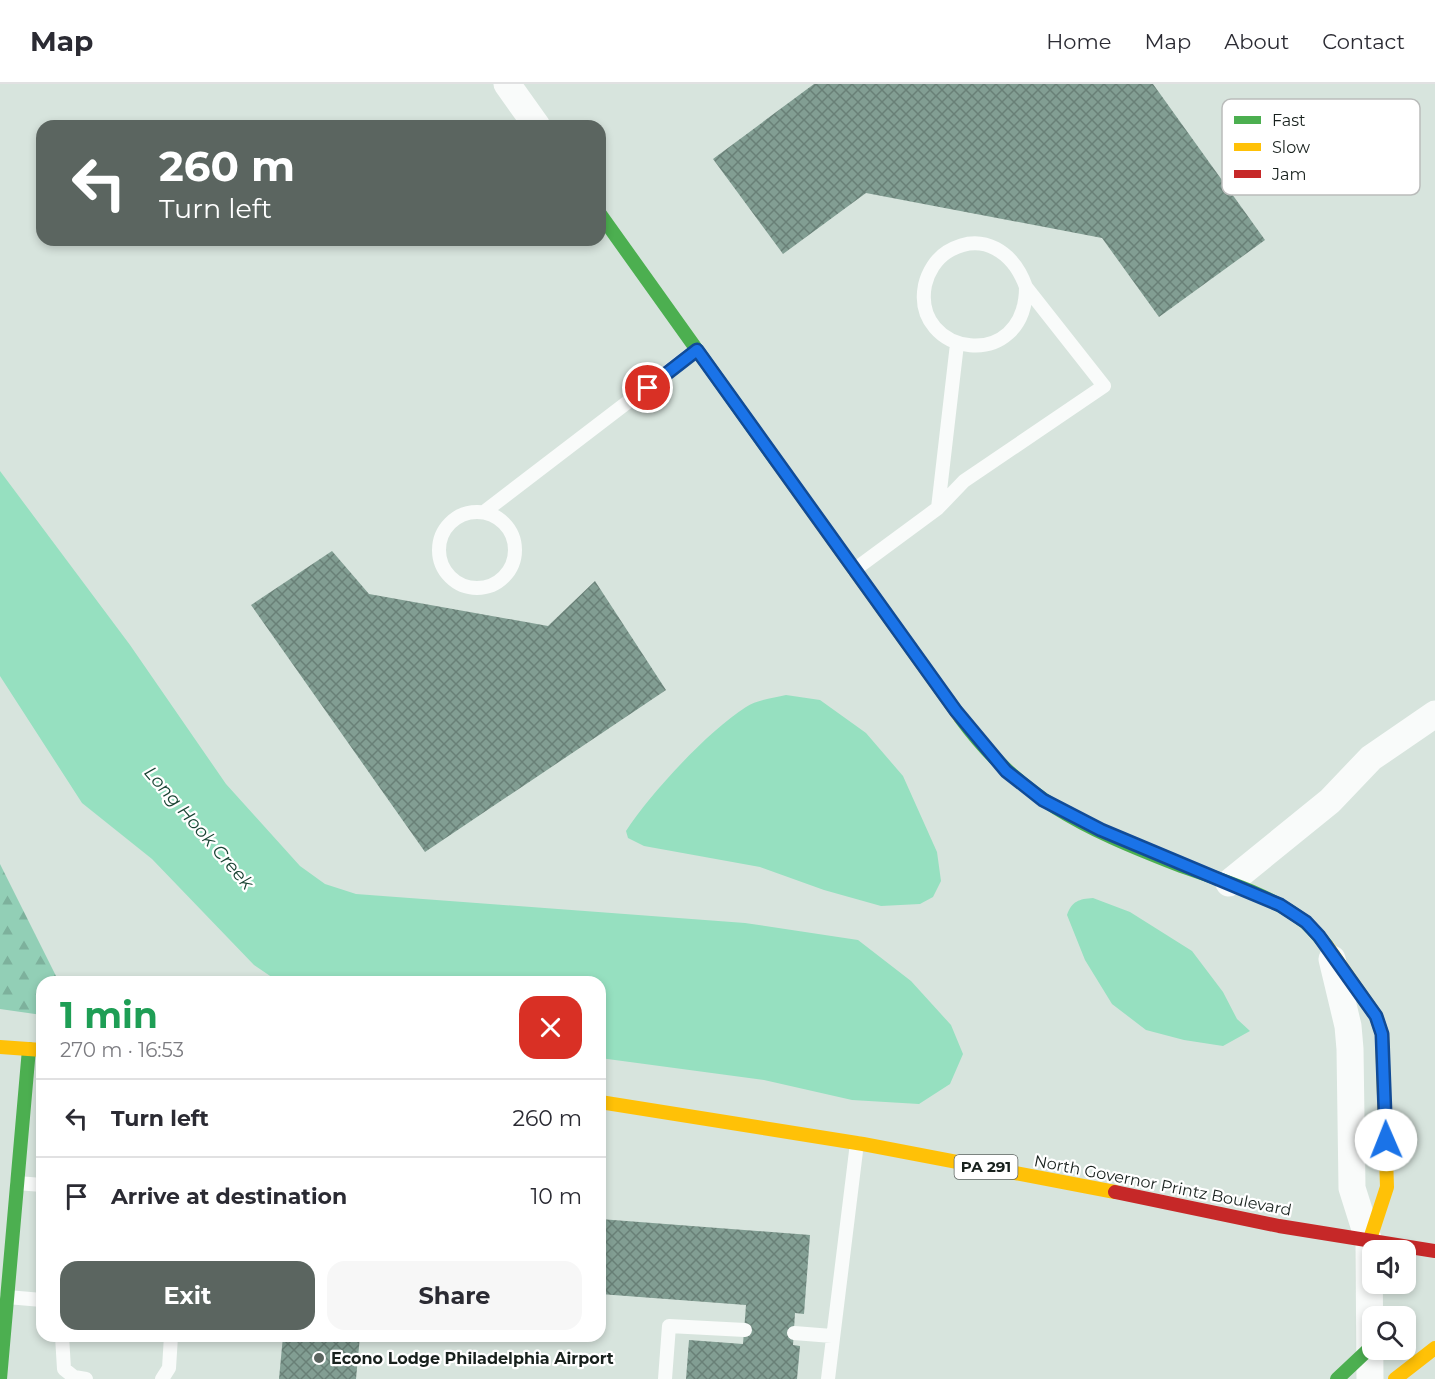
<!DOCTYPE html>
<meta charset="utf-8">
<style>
:root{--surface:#fff;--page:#f7f7f7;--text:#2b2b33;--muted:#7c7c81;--line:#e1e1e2;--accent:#5b6560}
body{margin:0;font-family:Montserrat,sans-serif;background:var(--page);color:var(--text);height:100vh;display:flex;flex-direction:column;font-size:22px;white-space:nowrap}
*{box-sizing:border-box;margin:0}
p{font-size:20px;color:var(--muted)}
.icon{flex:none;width:33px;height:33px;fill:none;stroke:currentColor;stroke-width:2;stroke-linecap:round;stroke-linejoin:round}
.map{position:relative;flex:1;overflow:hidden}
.side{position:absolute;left:36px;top:892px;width:570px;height:366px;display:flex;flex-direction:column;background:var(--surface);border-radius:18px;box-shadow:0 3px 9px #0003}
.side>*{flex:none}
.guide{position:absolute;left:36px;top:36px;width:570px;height:126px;border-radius:18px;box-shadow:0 3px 9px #0003;background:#5b6560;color:#fff;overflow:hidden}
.controls{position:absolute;left:1362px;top:1156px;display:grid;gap:12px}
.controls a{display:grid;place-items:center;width:54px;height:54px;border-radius:12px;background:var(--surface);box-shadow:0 3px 9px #0003;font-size:30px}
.pin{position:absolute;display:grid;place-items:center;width:51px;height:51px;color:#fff;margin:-26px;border:3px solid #fff;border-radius:50%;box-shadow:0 2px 6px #0007}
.me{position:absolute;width:66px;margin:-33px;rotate:359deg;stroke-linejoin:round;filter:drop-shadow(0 0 4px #0008)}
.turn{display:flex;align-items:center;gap:21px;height:126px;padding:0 24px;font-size:27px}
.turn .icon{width:78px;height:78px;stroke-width:2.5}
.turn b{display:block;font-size:42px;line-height:51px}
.round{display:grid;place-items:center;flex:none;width:63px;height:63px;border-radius:18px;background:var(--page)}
.overview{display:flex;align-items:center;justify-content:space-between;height:102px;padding:0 24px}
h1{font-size:36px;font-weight:700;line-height:45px;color:#1e9e55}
.action{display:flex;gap:12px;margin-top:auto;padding:12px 24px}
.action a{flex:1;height:69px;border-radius:18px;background:var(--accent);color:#fff;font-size:24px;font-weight:700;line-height:69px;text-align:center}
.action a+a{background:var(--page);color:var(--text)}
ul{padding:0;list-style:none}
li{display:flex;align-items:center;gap:18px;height:78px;padding:0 24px;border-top:2px solid var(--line)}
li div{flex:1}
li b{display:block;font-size:22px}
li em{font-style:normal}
header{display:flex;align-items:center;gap:36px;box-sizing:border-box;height:84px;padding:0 30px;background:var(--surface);border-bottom:2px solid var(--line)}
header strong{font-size:28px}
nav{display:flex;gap:33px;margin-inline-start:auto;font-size:21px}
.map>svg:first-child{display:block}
.forest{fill:url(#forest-firs)}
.water{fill:#96e0c0}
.building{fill:url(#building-cross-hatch)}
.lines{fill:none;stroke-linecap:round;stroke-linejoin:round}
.lane{stroke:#f9fbfa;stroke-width:14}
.street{stroke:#f9fbfa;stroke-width:27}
.fast{stroke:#4caf50;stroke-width:14}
.slow{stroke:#ffc107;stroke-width:14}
.jam{stroke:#c62828;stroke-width:14}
.route-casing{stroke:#114b97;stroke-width:15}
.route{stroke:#1a73e8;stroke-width:10}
.poi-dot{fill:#5b6560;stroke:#fff;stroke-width:2}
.labels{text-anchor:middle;stroke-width:4.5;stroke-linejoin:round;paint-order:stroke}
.shield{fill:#fff;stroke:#5d6461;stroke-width:1.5}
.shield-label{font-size:15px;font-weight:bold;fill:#18211d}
.street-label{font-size:16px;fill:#18211d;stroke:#fff}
.poi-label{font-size:16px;font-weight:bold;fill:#18211d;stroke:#fff;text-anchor:start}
.water-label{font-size:18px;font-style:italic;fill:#194433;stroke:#fff}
.key{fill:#fff;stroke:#babcbb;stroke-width:1.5}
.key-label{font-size:16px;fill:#18211d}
</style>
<header>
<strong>Map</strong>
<nav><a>Home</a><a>Map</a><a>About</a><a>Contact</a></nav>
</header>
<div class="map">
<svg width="1435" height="1295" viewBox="0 0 1435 1295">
<defs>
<pattern id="forest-firs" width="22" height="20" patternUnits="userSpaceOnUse" patternTransform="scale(1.5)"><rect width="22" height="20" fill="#92cfb6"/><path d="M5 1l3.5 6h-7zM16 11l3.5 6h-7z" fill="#7db19c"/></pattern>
<pattern id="building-cross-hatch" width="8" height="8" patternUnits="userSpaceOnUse" patternTransform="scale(1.5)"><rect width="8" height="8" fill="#829e93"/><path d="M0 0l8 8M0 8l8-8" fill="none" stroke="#698077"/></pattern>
</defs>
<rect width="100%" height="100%" fill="#d7e4dd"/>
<path class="forest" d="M0 780 59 898H42V931L0 925Z"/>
<path class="water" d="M0 387 130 561 226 700 300 782 325 800 356 810 745 839 858 856 911 897 951 941 963 970 950 1000 919 1020 852 1016 764 996 600 974V898H279L254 881 152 775 82 719 0 592Z
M786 611 820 616 866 649 903 692 937 768 941 797 933 813 920 820 881 822 824 806 760 783 644 762 628 754 626 747C650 710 708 647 746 623 756 616 773 614 786 611Z
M1093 814 1130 828 1192 867 1223 908 1237 935 1250 947 1223 962 1184 956 1146 946 1112 920 1085 876 1067 831C1072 817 1079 815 1093 814Z"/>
<path class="building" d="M814 0H1153L1265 156 1159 233 1102 154 866 109 783 170 713 75Z
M332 467 369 510 548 542 595 497 666 606 425 768 251 521Z
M600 1135 810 1151 804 1230 795 1229 793 1261 800 1262 797 1295H686L689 1256 743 1260 746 1221 600 1210Z
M283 1252H360L356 1295H279Z"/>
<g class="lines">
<path class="lane" d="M938 424 957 260
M484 428 697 265
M439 466a38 38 0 1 1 76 0a38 38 0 1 1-76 0Z
M854 486 938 424 964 397 1104 302 1026 203C1014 169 983 146 947 168 936 175 928 188 925 201 911 272 1026 290 1026 203
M17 1099 42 1101
M7 1213 42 1216
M794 1249 832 1252
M62 1252 64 1285 74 1293 86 1295
M162 1295 169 1284 171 1252
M665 1295 669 1242 745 1246
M828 1295 857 1059"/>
<path class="street" d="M507 0 537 42
M1229 799 1330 717 1371 674 1435 630
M1332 875 1348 942 1350 965 1352 1104 1369 1158 1370 1295"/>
<path class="fast" d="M600 130 777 378
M960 633C1020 715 1084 744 1176 780 1219 796 1269 809 1305 838 1313 845 1320 854 1327 862
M0 1295 29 965
M1337 1295 1370 1264"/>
<path class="slow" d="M777 378 960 633
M1327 862 1376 932 1382 950 1387 1103 1369 1158
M0 963 42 966
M600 1018 863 1060 1115 1108
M1395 1295 1435 1264"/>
<path class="jam" d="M1115 1108 1279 1142 1435 1167"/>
</g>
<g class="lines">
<g class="route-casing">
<path id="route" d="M648 304 697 266 956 627 1006 687 1043 716 1101 746 1280 821 1306 838 1319 852 1376 932 1382 950 1386 1056"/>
</g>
<use href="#route" class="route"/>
</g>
<circle class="poi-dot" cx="319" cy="1274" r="6"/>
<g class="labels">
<rect class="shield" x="954.5" y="1071" width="63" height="24" rx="4.5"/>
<g class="shield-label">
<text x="986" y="1088">PA 291</text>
</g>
<g class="street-label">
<text transform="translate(1163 1101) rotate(11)" y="6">North Governor Printz Boulevard</text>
</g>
<g class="poi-label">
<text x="331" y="1280">Econo Lodge Philadelphia Airport</text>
</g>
<g class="water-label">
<text transform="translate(199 744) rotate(49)" y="6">Long Hook Creek</text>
</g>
</g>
<rect x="1222" y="15" width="198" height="96" rx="9" class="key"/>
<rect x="1234" y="32" width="27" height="8" fill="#4caf50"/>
<rect x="1234" y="59" width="27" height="8" fill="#ffc107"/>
<rect x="1234" y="86" width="27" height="8" fill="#c62828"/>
<g class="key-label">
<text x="1272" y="42">Fast</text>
<text x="1272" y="69">Slow</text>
<text x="1272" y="96">Jam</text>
</g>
</svg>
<div class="controls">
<a><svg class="icon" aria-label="sound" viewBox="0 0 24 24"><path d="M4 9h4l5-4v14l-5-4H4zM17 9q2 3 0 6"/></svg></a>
<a><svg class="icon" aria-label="search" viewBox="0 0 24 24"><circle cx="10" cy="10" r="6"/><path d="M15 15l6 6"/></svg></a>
</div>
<div class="pin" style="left:648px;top:304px;background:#d93025"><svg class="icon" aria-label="arrive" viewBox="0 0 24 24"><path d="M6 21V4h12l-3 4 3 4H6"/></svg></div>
<svg class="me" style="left:1386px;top:1056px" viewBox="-20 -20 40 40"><circle r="19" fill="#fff"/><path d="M0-13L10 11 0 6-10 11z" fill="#1a73e8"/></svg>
<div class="guide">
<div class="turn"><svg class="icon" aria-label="left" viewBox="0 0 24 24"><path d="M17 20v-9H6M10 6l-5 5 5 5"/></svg><div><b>260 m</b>Turn left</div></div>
</div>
<section class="side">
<div class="overview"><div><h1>1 min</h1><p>270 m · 16:53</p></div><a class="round" style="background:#d93025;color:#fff"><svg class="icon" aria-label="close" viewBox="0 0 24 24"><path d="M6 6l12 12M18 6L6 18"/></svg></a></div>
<ul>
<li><svg class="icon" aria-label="left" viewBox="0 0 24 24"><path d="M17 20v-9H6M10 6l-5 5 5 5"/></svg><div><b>Turn left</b></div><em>260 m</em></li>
<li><svg class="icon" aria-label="arrive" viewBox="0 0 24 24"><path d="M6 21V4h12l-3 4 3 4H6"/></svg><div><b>Arrive at destination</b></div><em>10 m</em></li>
</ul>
<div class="action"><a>Exit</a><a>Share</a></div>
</section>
</div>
